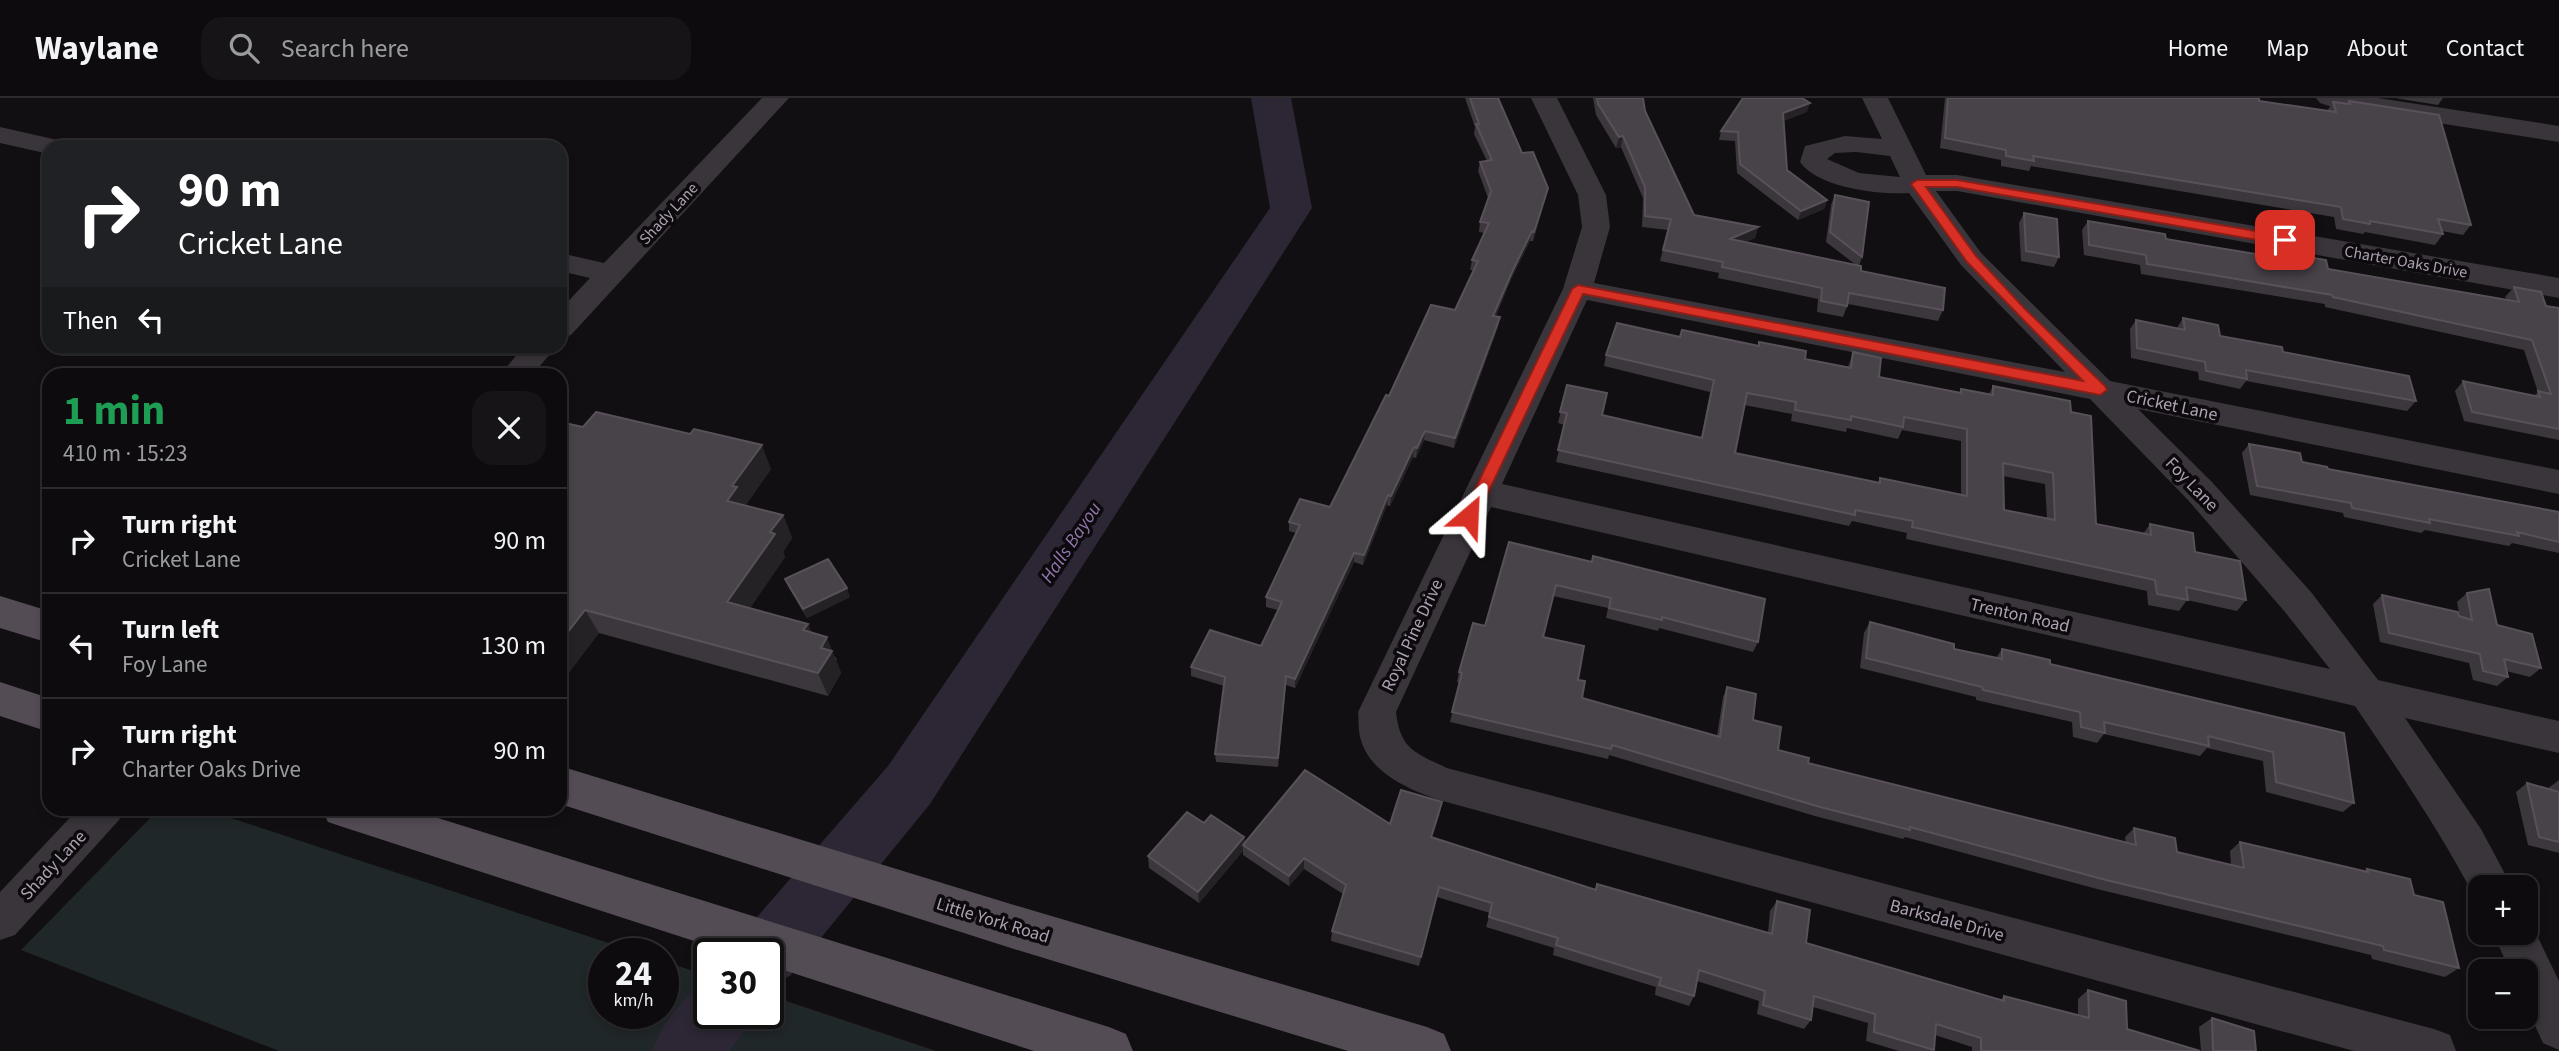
<!DOCTYPE html>
<meta charset="utf-8">
<style>
:root{--surface:#0d0b0d;--page:#161416;--text:#f1f3f6;--muted:#9a9b9d;--line:#2d2b2e}
body{margin:0;font-family:"Source Sans 3",sans-serif;background:var(--page);color:var(--text);height:100vh;display:flex;flex-direction:column;font-size:26px;white-space:nowrap}
*{box-sizing:border-box;margin:0}
p{font-size:23px;color:var(--muted)}
.icon{flex:none;width:38px;height:38px;fill:none;stroke:currentColor;stroke-width:2;stroke-linecap:round;stroke-linejoin:round}
.map{position:relative;flex:1;overflow:hidden}
.side{position:absolute;left:42px;top:270px;width:525px;height:448px;display:flex;flex-direction:column;background:var(--surface);border-radius:21px;box-shadow:0 4px 10px #0003,0 0 0 2px var(--line)}
.side>*{flex:none}
.hud{position:absolute;left:42px;top:42px;width:525px;height:214px;border-radius:21px;box-shadow:0 4px 10px #0003,0 0 0 2px var(--line);background:#202124;color:#fff;overflow:hidden}
.tools{position:absolute;left:2468px;top:777px;display:grid;gap:14px}
.tools a{display:grid;place-items:center;width:70px;height:70px;border-radius:14px;background:var(--surface);box-shadow:0 4px 10px #0003,0 0 0 2px var(--line);font-size:35px}
.speed{position:absolute;left:588px;top:840px;display:flex;gap:14px;font-size:35px;font-weight:700;text-align:center}
.speed>*{display:grid;place-content:center;width:91px;height:91px;border-radius:50%;background:var(--surface);box-shadow:0 4px 10px #0003,0 0 0 2px var(--line);line-height:1}
.speed small{font-size:18px;font-weight:400}
.speed .limit{border:4px solid #111;border-radius:10px;background:#fff;color:#111}
.pin{position:absolute;display:grid;place-items:center;width:60px;height:60px;color:#fff;margin:-30px;border-radius:14px;box-shadow:0 4px 10px #0006}
.me{position:absolute;width:77px;margin:-38px;rotate:26deg;stroke-linejoin:round;filter:drop-shadow(0 0 5px #0008)}
.turn{display:flex;align-items:center;gap:24px;height:147px;padding:0 21px;font-size:32px}
.turn .icon{width:91px;height:91px;stroke-width:2.5}
.turn b{display:block;font-size:49px;line-height:60px}
.then{display:flex;align-items:center;height:66px;padding:0 21px;background:#0003;gap:14px;font-size:26px}
.round{display:grid;place-items:center;flex:none;width:74px;height:74px;border-radius:21px;background:var(--page)}
.headline{display:flex;align-items:center;justify-content:space-between;height:119px;padding:0 21px}
h1{font-size:42px;font-weight:700;line-height:52px;color:#1e9e55}
ul{padding:0;list-style:none}
li{display:flex;align-items:center;gap:21px;height:105px;padding:0 21px;border-top:2px solid var(--line)}
li div{flex:1}
li b{display:block;font-size:26px}
li em{font-style:normal}
header{display:flex;align-items:center;gap:42px;box-sizing:border-box;height:98px;padding:0 35px;background:var(--surface);border-bottom:2px solid var(--line)}
header strong{font-size:33px}
nav{display:flex;gap:38px;margin-inline-start:auto;font-size:24px}
.search{width:490px;height:63px;background:var(--page);display:flex;align-items:center;gap:18px;box-sizing:border-box;padding:0 24px;border-radius:21px;color:var(--muted);font-size:26px}
.map>svg:first-child{display:block}
.green{fill:#202728}
.lines{fill:none;stroke-linecap:round;stroke-linejoin:round}
.river{fill:#2d2634;fill-rule:evenodd}
.minor{fill:#3a343b;fill-rule:evenodd}
.major{fill:#534c55;fill-rule:evenodd}
.wall{fill:#3c373c;fill-rule:evenodd}
.shaded-wall{fill:#252225}
.building{fill:#484249;stroke:#585159;stroke-width:2;fill-rule:evenodd}
.route{fill:#d93025;stroke:#8d1f18;stroke-width:2}
.labels{text-anchor:middle;stroke-width:7;stroke-linejoin:round;paint-order:stroke}
.far-street-label{font-size:16px;fill:#ada0b2;stroke:#0c0a0c}
.street-label{font-size:18px;fill:#ada0b2;stroke:#0c0a0c}
.water-label{font-size:19px;font-style:italic;fill:#9276ae;stroke:#0c0a0c}
</style>
<header>
<strong>Waylane</strong>
<div class="search"><svg class="icon" aria-label="search" viewBox="0 0 24 24"><circle cx="10" cy="10" r="6"/><path d="M15 15l6 6"/></svg>Search here</div>
<nav><a>Home</a><a>Map</a><a>About</a><a>Contact</a></nav>
</header>
<div class="map">
<svg width="2559" height="953" viewBox="0 0 2559 953">
<rect width="100%" height="100%" fill="#110f11"/>
<path class="green" d="M159 711H204L642 856H604V915H663V863L709 878V915H768V897L936 953H279L21 852Z"/>
<g class="lines">
<path class="river" d="M1251 0H1291L1312 110 930 706 790 878 768 887V856H734L744 834 888 668 1270 110Z
M709 885V915H751L741 938 729 953H652C663 926 680 897 709 885Z"/>
<path class="minor" d="M762 0H789L571 237 560 240V212L590 180 560 173V155L604 165Z
M1531 0H1557L1606 97 1610 129 1594 185 2065 274 1961 167 1909 95C1880 97 1818 90 1800 64L1805 48 1845 38 1882 41 1862 0H1888L1926 77H1957L2559 180V200L1957 93H1936L1981 155 2110 283 2559 372V396L2138 311 2212 384 2311 494 2378 582 2559 623V655L2405 620 2481 731 2512 789H2480V804L2476 802C2441 734 2398 672 2355 608L1491 409 1396 614C1400 651 1415 655 1447 670L2434 931 2450 937 2456 953H2354L1439 702C1410 692 1370 675 1361 642 1358 634 1359 623 1358 614L1563 191 1582 129 1578 97ZM1856 54 1890 58 1900 79 1859 75 1827 61 1835 55ZM1587 202 2090 301 2188 402 2285 514 2330 571 1502 386Z
M2316 0H2378L2559 28V44L2329 8 2320 5Z
M0 29 62 43 66 49H49V56L0 45Z
M524 248H557L533 276H501Z
M79 710H125L119 722 15 837 0 842V794Z
M2525 820 2529 821 2559 883V952L2543 945 2525 906V873H2510L2493 835H2525Z"/>
<path class="major" d="M0 498 49 513V545L0 530Z
M0 584 49 600V634L0 618Z
M560 668 1014 807 1427 929 1444 936 1451 953H1348L1014 851 560 706Z
M321 710H406L1109 929 1126 936 1133 953H1034L768 867V856H734L343 729 328 724Z"/>
</g>
<path class="wall" d="M1465 0H1498L1522 55 1546 99 1533 143H1530L1511 181 1496 218 1498 229 1454 350 1424 342 1416 360 1413 359 1390 408 1387 407 1363 467 1354 464 1295 590 1286 587 1278 669 1216 664 1215 656 1224 588 1191 578V569L1261 548 1278 512 1266 509V499L1296 435 1289 433V424L1330 409 1389 298 1455 212 1474 172H1470L1472 162 1485 135 1479 134 1480 124 1488 100 1478 73 1480 64 1487 63 1474 36 1475 29Z
M1593 0H1643L1645 13 1694 117 1758 129 1755 140 1745 144 1856 167 1826 144 1831 107 1835 97 1862 159 1859 168 1861 173 1943 212 1938 223 1848 206 1843 219 1817 214 1818 201 1718 180 1719 175 1660 163 1668 132 1642 129 1643 100 1621 49 1616 50 1596 17Z
M1945 0H2259V3L2327 13 2333 4 2347 6 2349 3 2471 127 2463 137 2442 133 2443 136 2435 147 2365 134 2363 136 2336 131 2334 119 2031 68 2029 73 2001 68V62L1940 50Z
M2395 0H2443L2438 7Z
M1807 14 1783 23 1787 72 1827 102 1824 111 1798 122 1737 75 1735 43 1719 42 1721 33Z
M2024 115 2059 159 2054 169 2021 163 2019 125Z
M2088 123 2166 141 2207 148 2281 161 2285 155 2328 171 2507 202 2505 199 2514 189 2546 208 2559 210V342L2464 323 2455 293 2463 283 2534 298 2538 294 2524 252 2325 209V206L2141 176 2140 167 2084 157 2082 132Z
M2183 220 2220 238 2283 254 2416 303 2407 313 2246 283 2240 291 2199 282 2198 274 2131 260 2130 231 2136 222 2177 230Z
M1679 239 1758 248 1759 244 1805 261 1848 269 1853 254 1879 279 1959 295 1961 291 1989 296 1993 288 2071 314 2096 426 2143 436 2150 426 2195 454 2246 502 2237 513 2187 502 2179 513 2148 507 2147 493 1906 441 1907 435 1852 423 1849 428 1556 364 1565 327 1558 325 1567 287 1602 317 1701 340 1710 294 1604 268 1606 257ZM1744 307 1792 316 1791 323 1846 334 1847 330 1898 341 1902 332 1961 343V396L1880 380 1878 384 1735 355ZM2003 378 2045 386 2047 421 2004 412Z
M560 324 771 371 745 408 783 417 792 440 783 454 785 459 750 510 808 526 811 534 837 561 836 562 841 575 828 598 599 535 560 586Z
M2249 346 2302 364 2328 371 2559 414V455L2512 445 2509 448 2425 432 2421 435 2344 419 2343 415 2250 397 2242 355Z
M1509 444 1758 544 1753 554 1659 530 1658 533 1606 520 1608 510 1553 498 1543 539 1578 582 1582 600 1717 638 1723 599 1727 589 1753 622 1778 652 1808 665 2126 745 2125 739 2134 730 2177 754 2231 767 2230 753 2240 744 2365 773 2367 771 2414 797 2459 870 2445 879 2372 861 2371 857 2097 791 1905 739 1903 741 1815 718 1609 657 1608 661 1450 624 1460 585 1457 584 1459 574 1485 528Z
M785 481 850 499 807 520 789 490Z
M2467 495 2497 527 2541 570 2530 579 2506 573 2508 579 2497 588 2473 582 2469 565 2380 544 2373 506 2382 497 2460 519 2457 504Z
M1870 524 1954 551 1996 560 2002 551 2050 566 2344 635 2354 705 2343 714 2266 694 2263 663 2207 650 2200 658 2104 636 2097 645 2073 639 2072 624 1976 602V599L1860 570 1864 535Z
M2559 682V757V755L2528 747 2516 694 2527 685 2547 691Z
M1440 715 1432 740 1595 792 1597 786 1768 835 1770 813 1777 803 1806 845 2000 902 2004 898 2078 917V901L2088 892 2127 931 2200 953H1972V949L1935 937 1933 953H1899L1866 943 1868 925 1813 909 1811 922 1804 931 1757 916 1759 903 1697 883 1694 898 1689 908 1655 897 1656 889 1553 857 1554 850 1486 829 1490 815 1437 799 1419 868 1331 843 1332 833 1343 796 1304 771 1289 788 1243 757V753L1199 805 1149 770 1148 758 1204 725 1244 739 1245 744 1390 726Z
M2212 920 2256 953H2201L2199 929Z"/>
<path class="shaded-wall" d="M1810 5 1807 14 1780 24 1783 15Z
M1623 38 1621 49 1616 50 1619 39Z
M1548 90 1546 99 1533 143 1534 134Z
M1827 102 1824 111 1798 122 1801 113Z
M1758 129 1755 140 1727 151 1730 141Z
M1532 133 1530 143 1511 181 1492 227 1493 218 1513 172Z
M1500 219 1498 229 1454 350 1455 340Z
M1425 333 1424 342 1416 360 1417 350Z
M762 347 771 371 745 408 727 403 732 388Z
M1414 349 1413 359 1390 408 1391 398Z
M1388 397 1387 407 1363 467 1364 457Z
M783 417 792 440 783 454 785 459 738 527 727 504 770 434Z
M1354 455V464L1295 590V581Z
M847 490 850 499 807 520 803 511Z
M585 512 599 535 560 586V544Z
M808 526 817 548 803 532Z
M827 539 841 575 828 598 818 575 821 550Z
M1286 578V587L1278 669V660Z
M1442 704 1440 715 1429 750 1431 739Z
M1244 739 1245 748 1243 747V753L1199 805 1198 794Z
M1304 760V771L1289 788V778Z
M1439 789 1437 799 1419 868 1421 859Z"/>
<path class="building" d="M1470 0H1498L1522 55 1533 54 1548 90 1534 134 1532 133 1513 172 1493 218 1500 219 1455 340 1425 333 1417 350 1414 349 1391 398 1388 397 1364 457 1354 455 1295 581 1286 578 1278 660 1215 656 1225 579 1191 569 1210 532 1261 548 1282 504 1266 499 1300 427 1289 424 1300 401 1330 409 1386 297 1389 298 1431 207 1455 212 1478 163 1472 162 1489 125 1480 124 1491 93 1480 64 1492 62 1476 26H1479Z
M1597 0H1643L1645 13 1694 117 1758 129 1730 141 1861 168V173L1945 190 1943 212 1849 195 1847 208 1821 203 1822 190 1722 169 1723 164 1663 152 1671 121 1645 118V89L1623 38 1619 39 1598 6Z
M1743 0H1802L1810 5 1783 15 1787 72 1827 102 1801 113 1740 66 1738 34 1721 33Z
M1948 0H2259V3L2336 14 2333 4 2350 6 2349 3 2439 17 2471 127 2438 121 2443 136 2370 123V126L2343 121 2341 109 2033 58 2034 63 2006 58V52L1945 40Z
M1835 97 1869 104 1862 159 1830 134Z
M2024 115 2057 121 2059 159 2026 153Z
M2088 123 2165 136 2166 141 2207 148 2286 161 2285 155 2326 162 2328 171 2519 204 2514 189 2541 194 2546 208 2559 210V331L2472 314 2463 283 2540 299 2538 293 2551 296 2532 242 2333 199 2332 197 2147 166 2146 157 2089 147Z
M2183 220 2218 227 2220 238 2282 249 2283 254 2409 278 2416 303 2246 272 2247 281 2206 273 2205 264 2137 250 2136 222 2185 232Z
M1617 225 1680 239 1682 232 1759 248V244L1806 253 1805 261 1851 270 1853 254 1881 260 1879 279 1961 295V291L1993 297V288L2070 303 2071 314 2091 318 2096 426 2151 437 2150 426 2193 435 2195 454 2240 463 2246 502 2186 489 2188 502 2157 496 2155 482 1912 429 1913 423 1855 412V417L1558 352 1567 315 1560 314 1567 287 1607 295 1602 317 1702 340 1714 282 1606 257ZM1747 295 1796 304 1795 312 1851 322V318L1903 329 1904 319 1967 331V398L1880 380V385L1735 355ZM2003 365 2053 375 2055 422 2004 412Z
M596 314 690 336 694 331 762 347 732 388 737 389 727 403 783 417 770 434 775 436 727 504 808 526 803 532 827 539 821 550 832 553 818 575 585 512 560 544V324L583 329Z
M2249 346 2300 355 2302 364 2327 369 2328 371 2559 414V444L2517 434 2519 438 2429 421 2430 425 2352 410 2351 405 2257 388Z
M1509 444 1592 464 1593 458 1765 501 1758 544 1662 519V522L1609 510 1611 500 1556 487 1543 539 1584 548 1578 582 1585 583 1582 600 1720 639 1727 589 1756 596 1753 622 1781 629 1778 652 1809 660 1808 665 2136 747 2134 730 2175 740 2177 754 2244 770 2240 744 2368 774 2367 771 2410 781 2414 797 2443 804 2459 870 2384 852 2383 848 2106 782 1910 729V732L1820 709 1612 647 1611 651 1452 614 1462 575 1459 574 1473 525 1485 528Z
M828 461 847 490 803 511 785 481Z
M2489 491 2497 527 2532 536 2541 570 2504 561 2508 579 2483 573 2480 556 2389 535 2382 497 2458 514 2459 518 2472 522 2467 495Z
M1870 524 1954 546V551L2002 561V551L2050 562V566L2344 635 2354 705 2276 684 2273 654 2208 638 2209 648 2104 624 2105 635 2081 629 2080 614 1983 592 1982 589 1866 560Z
M1305 672 1390 726 1401 692 1442 704 1431 739 1596 792 1597 786 1772 836 1777 803 1810 812 1806 845 2004 903V898L2089 920 2088 892 2126 903 2127 931 2200 953H1981V940L1936 926 1934 952 1874 934 1875 916 1814 898 1811 922 1763 907 1765 893 1699 872 1694 898 1659 887 1661 880 1556 847 1558 840 1489 819 1492 805 1439 789 1421 859 1332 833 1346 787 1304 760 1289 778 1243 747Z
M2527 685 2559 694V744L2539 739Z
M1187 714 1204 725 1211 717 1244 739 1198 794 1148 758Z
M2212 920 2254 933 2256 953H2213Z"/>
<path class="route" d="M1957 82 2285 138 2292 142 2285 147 1957 89H1926L1976 158 2024 210 2105 288 2107 292 2100 297 1583 196 1477 418 1469 424 1464 422 1462 418 1572 191 1578 187 2083 283 1967 164 1911 86 1917 82Z"/>
<g class="labels">
<g class="far-street-label">
<text transform="translate(668 115) rotate(-47)" y="6">Shady Lane</text>
<text transform="translate(2406 163) rotate(10)" y="6">Charter Oaks Drive</text>
</g>
<g class="street-label">
<text transform="translate(2172 307) rotate(12)" y="6">Cricket Lane</text>
<text transform="translate(2192 386) rotate(46)" y="6">Foy Lane</text>
<text transform="translate(2020 517) rotate(13)" y="6">Trenton Road</text>
<text transform="translate(1412 537) rotate(-65)" y="6">Royal Pine Drive</text>
<text transform="translate(53 767) rotate(-47)" y="6">Shady Lane</text>
<text transform="translate(993 822) rotate(17)" y="6">Little York Road</text>
<text transform="translate(1947 822) rotate(15)" y="6">Barksdale Drive</text>
</g>
<g class="water-label">
<text transform="translate(1070 444) rotate(-56)" y="7">Halls Bayou</text>
</g>
</g>
</svg>
<div class="tools">
<a>+</a>
<a>−</a>
</div>
<div class="speed"><div>24<small>km/h</small></div><div class="limit">30</div></div>
<div class="pin" style="left:2285px;top:142px;background:#d93025"><svg class="icon" aria-label="arrive" viewBox="0 0 24 24"><path d="M6 21V4h12l-3 4 3 4H6"/></svg></div>
<svg class="me" style="left:1469px;top:418px" viewBox="-20 -20 40 40"><path d="M0-17L14 15 0 8-14 15z" fill="#d93025" stroke="#fff" stroke-width="4"/></svg>
<div class="hud">
<div class="turn"><svg class="icon" aria-label="right" viewBox="0 0 24 24"><path d="M7 20v-9h11M14 6l5 5-5 5"/></svg><div><b>90 m</b>Cricket Lane</div></div>
<div class="then">Then<svg class="icon" aria-label="left" viewBox="0 0 24 24"><path d="M17 20v-9H6M10 6l-5 5 5 5"/></svg></div>
</div>
<section class="side">
<div class="headline"><div><h1>1 min</h1><p>410 m · 15:23</p></div><a class="round"><svg class="icon" aria-label="close" viewBox="0 0 24 24"><path d="M6 6l12 12M18 6L6 18"/></svg></a></div>
<ul>
<li><svg class="icon" aria-label="right" viewBox="0 0 24 24"><path d="M7 20v-9h11M14 6l5 5-5 5"/></svg><div><b>Turn right</b><p>Cricket Lane</p></div><em>90 m</em></li>
<li><svg class="icon" aria-label="left" viewBox="0 0 24 24"><path d="M17 20v-9H6M10 6l-5 5 5 5"/></svg><div><b>Turn left</b><p>Foy Lane</p></div><em>130 m</em></li>
<li><svg class="icon" aria-label="right" viewBox="0 0 24 24"><path d="M7 20v-9h11M14 6l5 5-5 5"/></svg><div><b>Turn right</b><p>Charter Oaks Drive</p></div><em>90 m</em></li>
</ul>
</section>
</div>
